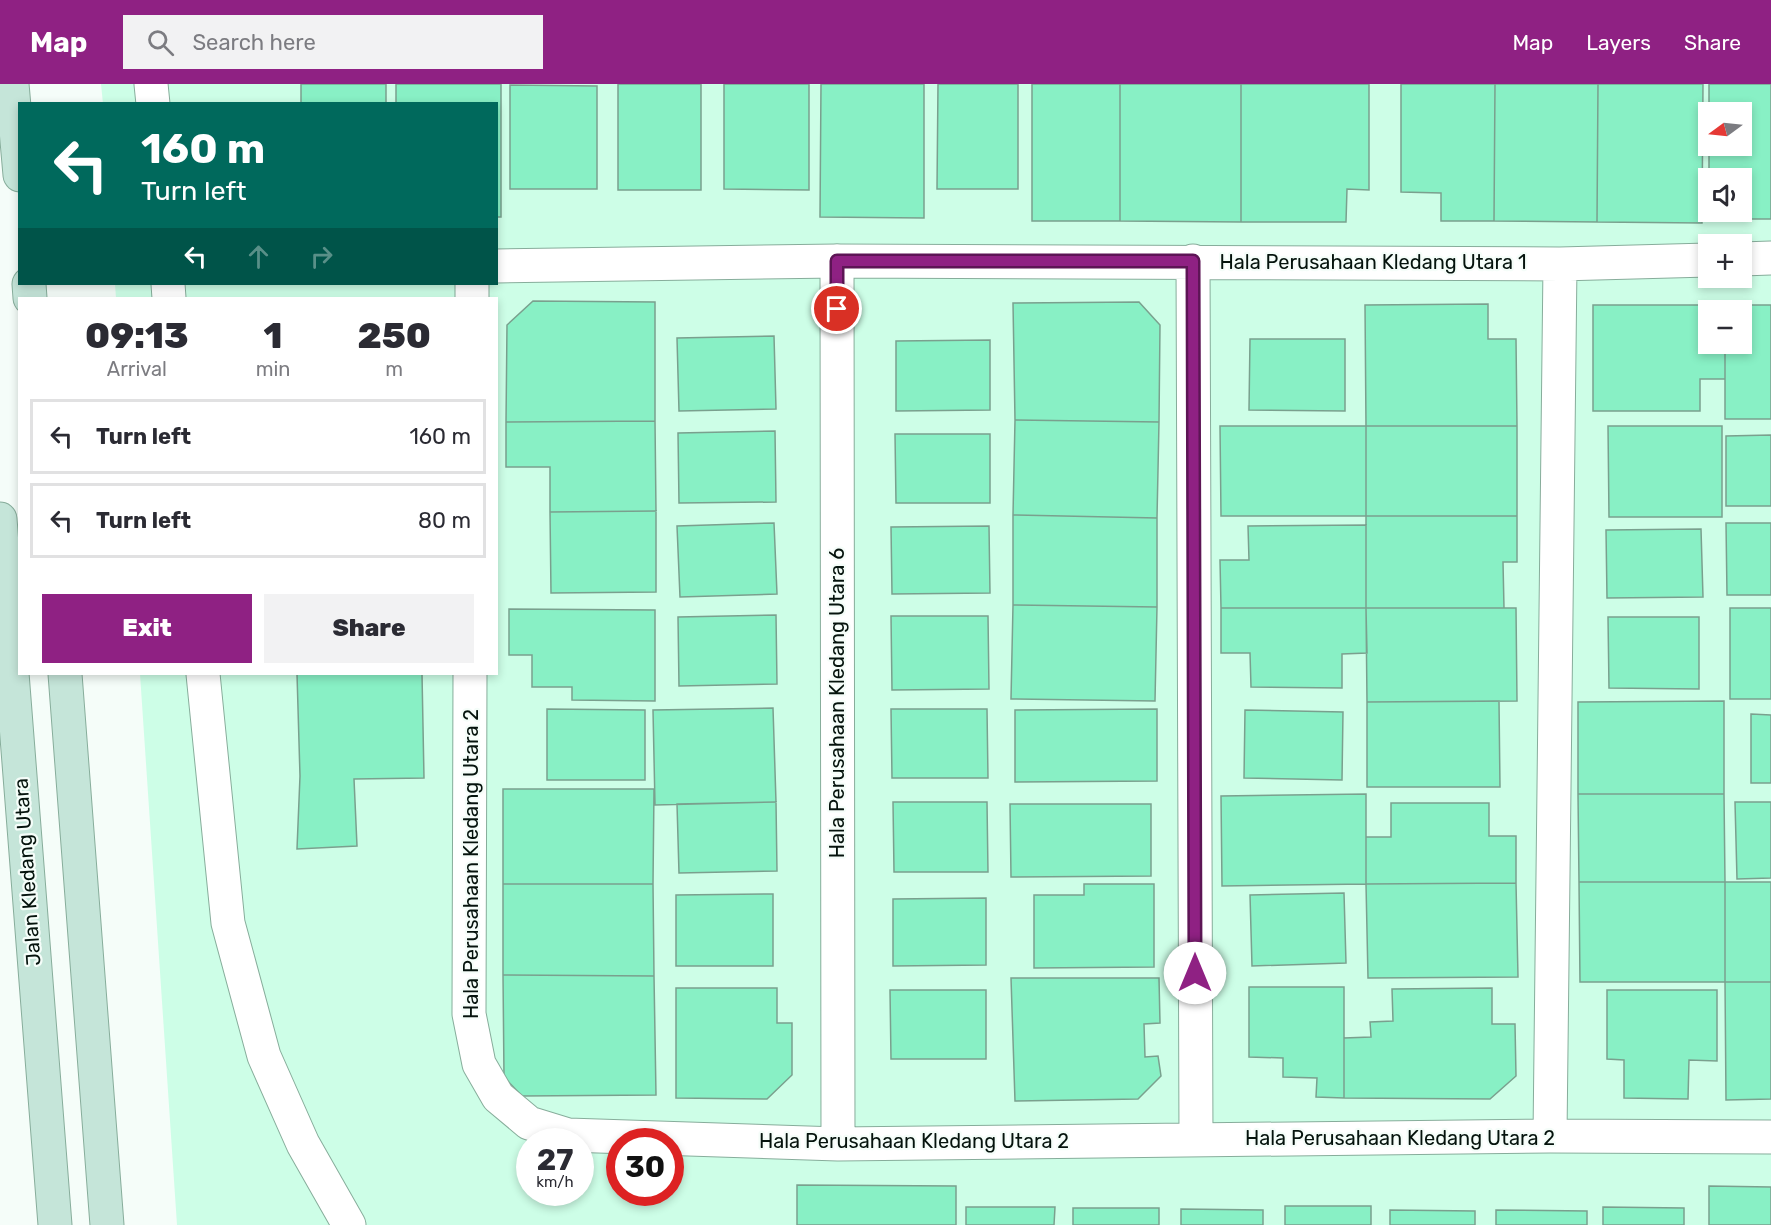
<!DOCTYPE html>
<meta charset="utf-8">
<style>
:root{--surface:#fff;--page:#f2f2f3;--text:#2b2b33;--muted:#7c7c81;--line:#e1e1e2;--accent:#8f2183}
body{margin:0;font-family:Rubik,sans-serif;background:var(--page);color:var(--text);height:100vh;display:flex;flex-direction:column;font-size:22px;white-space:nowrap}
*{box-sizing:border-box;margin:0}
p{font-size:20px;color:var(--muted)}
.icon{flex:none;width:33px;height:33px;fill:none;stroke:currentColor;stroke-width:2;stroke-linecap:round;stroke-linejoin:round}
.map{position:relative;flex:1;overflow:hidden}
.sheet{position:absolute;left:18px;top:213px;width:480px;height:378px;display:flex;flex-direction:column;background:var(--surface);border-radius:0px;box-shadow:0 3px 9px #0003}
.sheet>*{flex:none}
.guide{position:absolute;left:18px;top:18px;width:480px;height:183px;border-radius:0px;box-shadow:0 3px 9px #0003;background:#00695c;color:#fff;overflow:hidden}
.needle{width:39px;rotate:255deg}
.buttons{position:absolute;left:1698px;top:18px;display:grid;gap:12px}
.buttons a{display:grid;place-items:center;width:54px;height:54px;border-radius:0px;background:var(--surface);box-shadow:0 3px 9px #0003;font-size:30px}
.speed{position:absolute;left:516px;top:1044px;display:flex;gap:12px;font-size:30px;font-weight:700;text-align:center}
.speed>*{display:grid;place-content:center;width:78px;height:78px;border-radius:50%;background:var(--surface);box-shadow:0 3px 9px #0003;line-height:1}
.speed small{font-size:15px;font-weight:400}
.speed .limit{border:9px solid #d22;background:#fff;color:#111}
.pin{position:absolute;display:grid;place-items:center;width:51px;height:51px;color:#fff;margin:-26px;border:3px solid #fff;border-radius:50%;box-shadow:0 2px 6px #0007}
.me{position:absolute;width:66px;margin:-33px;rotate:0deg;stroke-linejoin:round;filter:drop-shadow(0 0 4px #0008)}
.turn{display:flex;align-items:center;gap:21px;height:126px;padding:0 24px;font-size:27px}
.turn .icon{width:78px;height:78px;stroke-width:2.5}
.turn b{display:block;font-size:42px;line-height:51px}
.lanes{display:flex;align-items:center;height:57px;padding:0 24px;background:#0003;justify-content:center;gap:30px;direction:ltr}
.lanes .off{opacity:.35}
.eta{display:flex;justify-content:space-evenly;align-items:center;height:102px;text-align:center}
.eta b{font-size:36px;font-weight:800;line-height:42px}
.action{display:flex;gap:12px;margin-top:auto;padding:12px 24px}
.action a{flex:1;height:69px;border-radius:0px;background:var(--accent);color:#fff;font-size:24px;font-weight:800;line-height:69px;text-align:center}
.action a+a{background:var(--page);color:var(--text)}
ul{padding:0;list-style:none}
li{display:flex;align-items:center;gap:18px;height:75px;margin:0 12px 9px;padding:0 12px;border:3px solid var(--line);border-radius:0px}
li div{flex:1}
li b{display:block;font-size:22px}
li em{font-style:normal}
header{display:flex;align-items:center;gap:36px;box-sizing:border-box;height:84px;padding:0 30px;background:var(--accent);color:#fff}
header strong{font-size:28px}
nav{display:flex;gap:33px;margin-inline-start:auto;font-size:21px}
.search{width:420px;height:54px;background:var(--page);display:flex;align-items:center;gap:15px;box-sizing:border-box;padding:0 21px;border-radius:0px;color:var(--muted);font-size:22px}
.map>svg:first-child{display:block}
.built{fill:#cdfee7;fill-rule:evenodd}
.building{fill:#88f0c5;stroke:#7aa08e;stroke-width:1.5}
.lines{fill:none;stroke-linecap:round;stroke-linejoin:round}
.minor-casing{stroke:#87ad9b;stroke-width:35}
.secondary-casing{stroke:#87ad9b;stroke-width:35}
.minor{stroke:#fff;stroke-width:33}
.secondary{stroke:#c5e5d9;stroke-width:33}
.route-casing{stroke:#5d1555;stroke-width:15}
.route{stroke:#8f2183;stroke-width:10}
.labels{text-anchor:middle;stroke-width:4.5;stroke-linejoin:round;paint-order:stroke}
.street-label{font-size:20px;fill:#05130d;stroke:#f5fdf9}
</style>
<header>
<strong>Map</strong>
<div class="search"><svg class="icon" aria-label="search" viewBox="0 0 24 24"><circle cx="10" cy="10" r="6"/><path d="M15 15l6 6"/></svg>Search here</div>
<nav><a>Map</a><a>Layers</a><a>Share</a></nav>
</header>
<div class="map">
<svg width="1771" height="1141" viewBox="0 0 1771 1141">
<rect width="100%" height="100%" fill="#f5fdf9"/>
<path class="built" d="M101 0H1771V1141H177L140 590H496V214H116L115 200H496V20H103ZM1708 28H1742V62H1708ZM1708 94H1742V128H1708ZM1708 160H1742V194H1708ZM1708 226H1742V260H1708ZM530 1058H580V1108H530ZM620 1058H670V1108H620Z"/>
<path class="building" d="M301 0H386V20H301Z
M396 0H501V133H496V20H396Z
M618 0H701V106H618Z
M724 0H809V106L724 105Z
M821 0H924V134L820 133Z
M938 0H1018V105H937Z
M1032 0H1120V137H1032Z
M1120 0H1241V138L1120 137Z
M1241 0H1369V106L1347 105 1346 138H1241Z
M1401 0H1495L1494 137H1441V109L1401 108Z
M1495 0H1598L1597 138 1494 137Z
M1598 0H1703L1702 139 1597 138Z
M1709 0H1771V135H1709V128H1742V94H1709V62H1742V28H1709Z
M510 1 597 2V105H510Z
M533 217 655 218V337L506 338 507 241Z
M1139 218 1160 241 1159 338 1015 336 1013 219Z
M1488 220V255H1516L1517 342H1366L1365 221Z
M1593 221H1725V226H1708V260H1725V295H1700V327H1593Z
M1725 221H1771V335H1725V260H1742V226H1725Z
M774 252 776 325 679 327 677 254Z
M1250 255H1345V327L1249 326Z
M990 256V326L896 327V257Z
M1015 336 1159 338 1157 434 1013 431Z
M655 337 656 427 550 428V383H506V338Z
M1220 342H1366V432H1221Z
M1366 342H1517V432H1366Z
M1608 342H1722V433H1609Z
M775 347 776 418 679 419 678 349Z
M895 350H990V419H896Z
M1771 351V422H1726V352Z
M656 427V508L551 509 550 428Z
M1013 431 1157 434V523L1013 521Z
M1366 432H1517V478H1503L1504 524H1366Z
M774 439 777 510 680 513 677 442Z
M1726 439H1771V511H1727Z
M1366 441V524H1221L1220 476H1249L1248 442Z
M989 442 990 509 892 510 891 443Z
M1701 445 1703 513 1607 514 1606 446Z
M1013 521 1157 523 1155 617 1011 615Z
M1221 524H1366L1367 569 1342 570V604L1251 603 1250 569H1221Z
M1366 524H1516L1517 617 1367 618Z
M1730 524H1771V615H1730Z
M509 525 655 526V617L572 616V603H532V571H509Z
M776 531 777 600 679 602 678 533Z
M891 532H988L989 605 892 606Z
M1608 533H1699V605L1609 604Z
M297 590H422L424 694 354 695 357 762 297 765 300 692Z
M1499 617 1500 703H1367V618Z
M1724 617V710H1578V618Z
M773 624 776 718 655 721 653 626Z
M547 625 645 626V696H547Z
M891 625H987L988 694H892Z
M1157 625V697L1015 698V626Z
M1245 626 1343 628 1342 696 1244 694Z
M1751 630 1771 631V699H1751Z
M503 705H654L653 800H503Z
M1366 710V800L1222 802 1221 712Z
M1578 710H1724L1725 798H1579Z
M776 718 777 787 679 789 677 720Z
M893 718H987L988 788H894Z
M1735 718H1771V794L1737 795Z
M1391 719H1489V752H1516V799L1366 800V753H1391Z
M1010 720H1151V792L1011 793Z
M1579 798H1725V898H1580Z
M1725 798H1771V898H1725Z
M1516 799 1518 893 1368 894 1366 800Z
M503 800H653L654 892 503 891Z
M1084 800H1154V883L1034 884V811H1084Z
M1344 809 1346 879 1252 882 1250 811Z
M773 810V882H676V811Z
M986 814V881L893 882V815Z
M503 891 654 892 656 1011 522 1012 504 993Z
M1011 894H1159L1160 939 1144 940 1145 973 1158 972 1161 992 1138 1015 1015 1017Z
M1725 898H1771V1015L1726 1016Z
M1249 903H1344V1014L1316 1013 1317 994 1283 993V974L1249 973Z
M676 904H777V939H792V991L767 1015 676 1014Z
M1492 904V940H1515L1516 992 1490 1015 1344 1014V954L1371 953 1370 938 1393 937 1392 905Z
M890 906H986V975H891Z
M1607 906H1717V977L1689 976 1688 1015 1624 1014V976L1607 975Z
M797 1101 956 1102V1141H797Z
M1709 1102 1771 1103V1141H1709Z
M1285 1122H1371V1141H1285Z
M966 1123H1055L1054 1141H966Z
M1603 1123 1684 1124V1141H1603Z
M1073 1124H1159V1141H1073Z
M1181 1125 1263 1126V1141H1181Z
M1390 1126 1475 1127V1141H1390Z
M1496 1126 1587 1127V1141H1496Z"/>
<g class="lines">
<g class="minor-casing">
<path id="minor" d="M151 0 153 20
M1742 175 1771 174
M837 177 838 1060
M1193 177 1196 1055
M496 182 837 177 1560 180 1708 176
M168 200 169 214
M472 214V200
M203 590 228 839 264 972 303 1060 349 1141
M470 590 469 930 479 980 498 1013 529 1039 568 1051 838 1060 1550 1052 1771 1053
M1550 1052 1560 180"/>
</g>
<g class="secondary-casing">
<path id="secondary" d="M12 0 20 91
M29 200 30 214
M0 435 55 1141
M65 590 107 1141"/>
</g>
<use href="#minor" class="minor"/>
<use href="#secondary" class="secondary"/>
</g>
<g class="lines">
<g class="route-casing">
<path id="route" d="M837 225V177H1193L1195 889"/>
</g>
<use href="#route" class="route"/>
</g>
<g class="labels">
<g class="street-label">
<text x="1373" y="185">Hala Perusahaan Kledang Utara 1</text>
<text transform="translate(837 619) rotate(-90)" y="7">Hala Perusahaan Kledang Utara 6</text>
<text transform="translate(471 780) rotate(-90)" y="7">Hala Perusahaan Kledang Utara 2</text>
<text transform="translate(27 788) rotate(-94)" y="7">Jalan Kledang Utara</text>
<text x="1400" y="1061">Hala Perusahaan Kledang Utara 2</text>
<text x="914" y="1064">Hala Perusahaan Kledang Utara 2</text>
</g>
</g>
</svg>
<div class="buttons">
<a><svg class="needle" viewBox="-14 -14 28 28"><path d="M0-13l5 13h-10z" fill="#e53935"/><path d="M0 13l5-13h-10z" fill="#7c7c81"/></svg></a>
<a><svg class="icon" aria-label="sound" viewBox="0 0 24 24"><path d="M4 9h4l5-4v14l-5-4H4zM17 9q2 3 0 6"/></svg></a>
<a>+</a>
<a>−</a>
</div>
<div class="speed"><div>27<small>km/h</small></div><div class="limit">30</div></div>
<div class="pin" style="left:837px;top:225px;background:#d93025"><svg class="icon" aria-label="arrive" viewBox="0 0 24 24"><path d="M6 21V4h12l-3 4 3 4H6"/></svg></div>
<svg class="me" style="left:1195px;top:889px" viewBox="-20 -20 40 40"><circle r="19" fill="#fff"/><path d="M0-13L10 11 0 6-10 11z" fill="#8f2183"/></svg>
<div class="guide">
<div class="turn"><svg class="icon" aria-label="left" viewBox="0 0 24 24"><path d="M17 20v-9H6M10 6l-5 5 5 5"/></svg><div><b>160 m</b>Turn left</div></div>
<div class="lanes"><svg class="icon" aria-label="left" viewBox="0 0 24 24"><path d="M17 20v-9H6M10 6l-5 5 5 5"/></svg><svg class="icon off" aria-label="ahead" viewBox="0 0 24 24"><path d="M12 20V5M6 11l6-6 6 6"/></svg><svg class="icon off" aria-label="right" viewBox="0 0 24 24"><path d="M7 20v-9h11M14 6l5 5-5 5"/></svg></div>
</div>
<section class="sheet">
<div class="eta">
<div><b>09:13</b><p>Arrival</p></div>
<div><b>1</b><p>min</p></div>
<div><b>250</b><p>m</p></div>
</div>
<ul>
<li><svg class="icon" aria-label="left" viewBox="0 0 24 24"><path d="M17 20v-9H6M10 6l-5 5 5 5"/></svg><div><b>Turn left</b></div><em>160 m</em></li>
<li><svg class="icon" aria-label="left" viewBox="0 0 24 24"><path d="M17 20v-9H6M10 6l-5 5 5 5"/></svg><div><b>Turn left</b></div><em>80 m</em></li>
</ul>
<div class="action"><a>Exit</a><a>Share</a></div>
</section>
</div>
